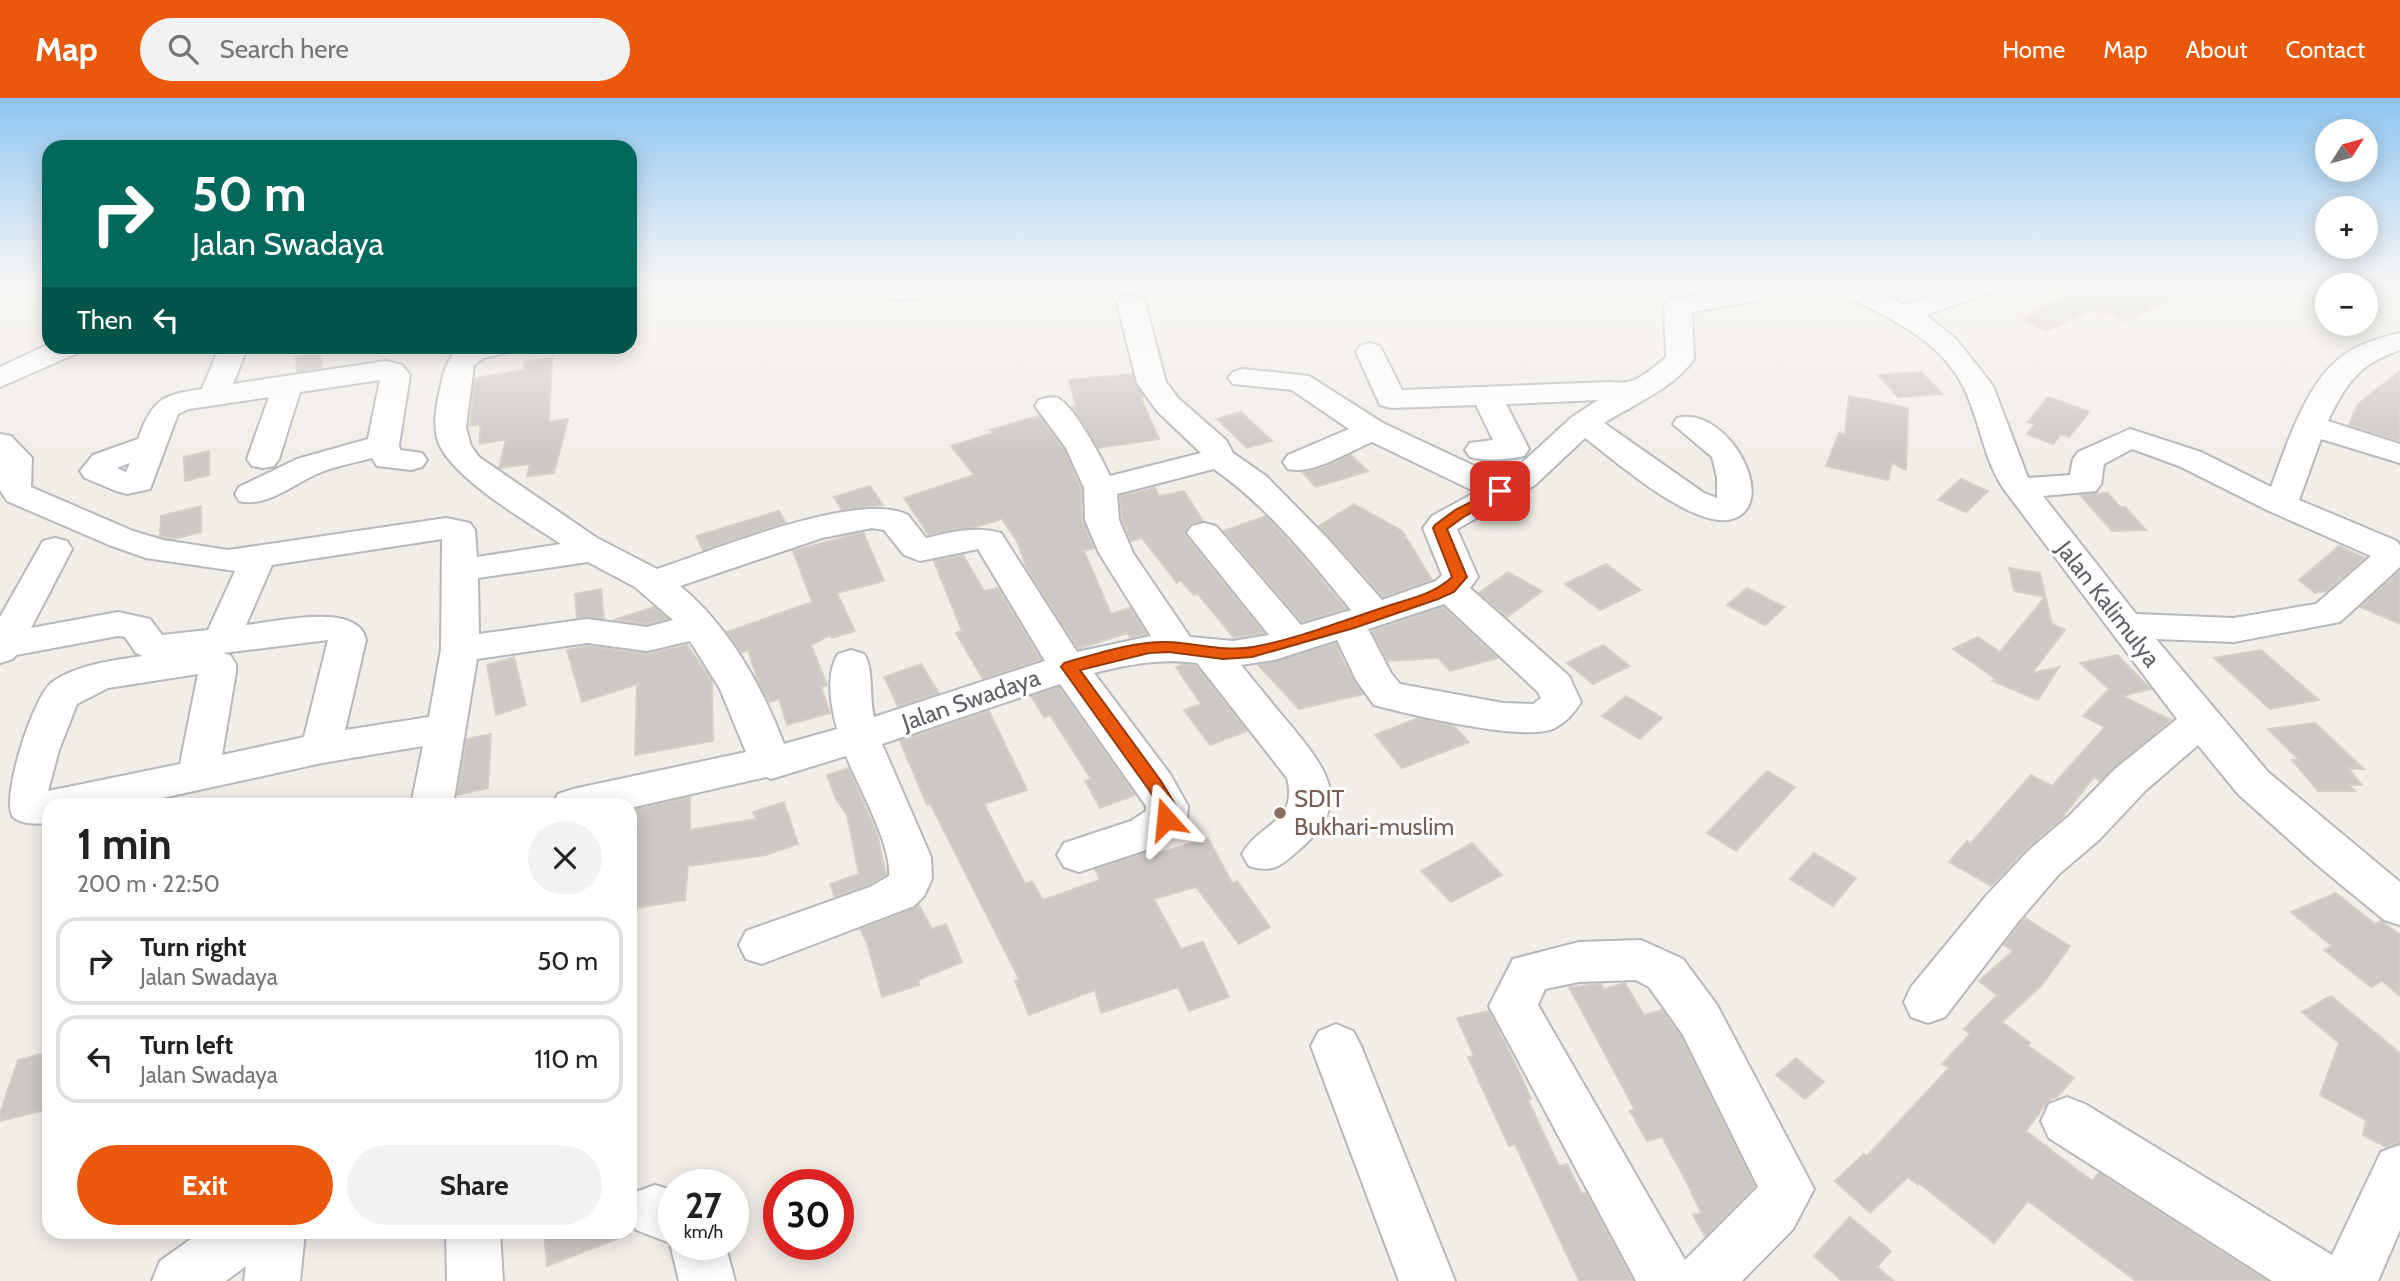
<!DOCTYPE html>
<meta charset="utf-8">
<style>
:root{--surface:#fff;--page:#f2f2f2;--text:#222;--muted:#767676;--line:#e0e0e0;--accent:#ea580c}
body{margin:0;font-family:Cabin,sans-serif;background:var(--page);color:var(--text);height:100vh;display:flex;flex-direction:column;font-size:26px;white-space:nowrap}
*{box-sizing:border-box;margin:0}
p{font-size:23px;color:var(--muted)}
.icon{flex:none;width:38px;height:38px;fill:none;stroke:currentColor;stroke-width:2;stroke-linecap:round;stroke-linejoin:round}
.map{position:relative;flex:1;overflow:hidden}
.drawer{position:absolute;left:42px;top:700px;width:595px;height:441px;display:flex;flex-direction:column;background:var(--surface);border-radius:21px;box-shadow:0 4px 18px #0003}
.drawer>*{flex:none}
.guide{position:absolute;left:42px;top:42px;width:595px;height:214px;border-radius:21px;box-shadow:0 4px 18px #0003;background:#00695c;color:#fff;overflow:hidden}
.needle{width:46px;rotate:53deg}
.tools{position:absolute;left:2315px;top:21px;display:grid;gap:14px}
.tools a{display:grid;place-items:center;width:63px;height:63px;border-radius:50%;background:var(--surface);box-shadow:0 4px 18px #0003;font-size:35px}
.speed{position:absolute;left:658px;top:1071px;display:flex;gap:14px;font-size:35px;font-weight:700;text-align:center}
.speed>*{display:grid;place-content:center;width:91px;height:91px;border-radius:50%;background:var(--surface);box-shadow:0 4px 18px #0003;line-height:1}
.speed small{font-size:18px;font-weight:400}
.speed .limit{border:10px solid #d22;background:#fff;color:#111}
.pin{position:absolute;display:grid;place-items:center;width:60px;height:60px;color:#fff;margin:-30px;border-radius:14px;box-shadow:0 4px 10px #0006}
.me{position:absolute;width:77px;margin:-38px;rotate:342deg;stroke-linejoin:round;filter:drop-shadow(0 0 5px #0008)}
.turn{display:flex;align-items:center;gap:24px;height:147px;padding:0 35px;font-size:32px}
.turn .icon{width:91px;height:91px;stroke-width:2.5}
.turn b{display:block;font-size:49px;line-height:60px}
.then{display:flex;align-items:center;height:66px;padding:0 35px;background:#0003;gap:14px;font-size:26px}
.round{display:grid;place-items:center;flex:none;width:74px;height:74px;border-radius:37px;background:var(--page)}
.overview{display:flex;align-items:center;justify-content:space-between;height:119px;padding:0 35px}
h1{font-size:42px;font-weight:700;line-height:52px}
.button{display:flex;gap:14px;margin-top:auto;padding:14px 35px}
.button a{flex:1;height:80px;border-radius:42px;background:var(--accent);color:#fff;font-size:28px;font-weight:700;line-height:80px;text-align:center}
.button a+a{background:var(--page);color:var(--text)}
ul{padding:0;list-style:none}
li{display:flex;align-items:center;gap:21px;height:88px;margin:0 14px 10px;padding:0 21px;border:4px solid var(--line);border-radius:21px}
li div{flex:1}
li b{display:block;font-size:26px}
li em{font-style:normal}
header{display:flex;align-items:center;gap:42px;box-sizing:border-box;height:98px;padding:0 35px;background:var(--accent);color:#fff}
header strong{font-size:33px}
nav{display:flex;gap:38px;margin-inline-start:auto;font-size:24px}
.search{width:490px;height:63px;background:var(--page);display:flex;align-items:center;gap:18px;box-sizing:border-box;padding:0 24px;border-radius:38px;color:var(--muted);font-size:26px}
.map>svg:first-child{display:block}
.building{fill:#ccc9c5;stroke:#d6cfc6;stroke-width:2}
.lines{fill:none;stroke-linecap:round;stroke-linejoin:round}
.minor-casing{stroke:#b5b8bc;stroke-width:4}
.minor{fill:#fff;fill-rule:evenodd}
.route{fill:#ea580c;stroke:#983908;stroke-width:2}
.education-dot{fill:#8d6e63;stroke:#fff;stroke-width:2.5}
.labels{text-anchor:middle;stroke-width:6;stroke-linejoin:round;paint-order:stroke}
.street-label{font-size:24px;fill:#5f6368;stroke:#fff}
.education-label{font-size:24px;fill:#785e54;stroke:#fff;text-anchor:start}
</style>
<header>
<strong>Map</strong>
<div class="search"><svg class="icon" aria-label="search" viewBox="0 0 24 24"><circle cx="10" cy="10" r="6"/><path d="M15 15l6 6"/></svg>Search here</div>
<nav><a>Home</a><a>Map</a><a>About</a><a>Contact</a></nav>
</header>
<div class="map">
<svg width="2400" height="1183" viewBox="0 0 2400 1183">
<rect width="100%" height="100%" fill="#f1eee8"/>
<path class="building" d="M2043 189H2187L2127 224 2095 211 2047 233 2022 222 2063 198Z
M320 254 322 270 297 274 296 259Z
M552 260 549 324 568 321 554 375 527 378 530 366 499 370 506 341 480 346V326L470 328 475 280 524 272V264Z
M2400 273V343L2349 327 2358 306Z
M1921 274 1942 296 1898 299 1878 277Z
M1132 276 1135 287 1144 299 1141 300 1159 341 1098 350 1072 309 1076 308 1069 282Z
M1849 298 1908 310 1906 372 1892 365 1888 382 1826 368 1839 335 1845 337Z
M2048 299 2089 314 2069 339 2061 336 2053 346 2027 336 2035 326 2028 324Z
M1241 314 1272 343 1247 350 1217 321Z
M1039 318 1064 351 1081 391 1082 422 1094 450 1084 453 1111 516 1130 510 1147 536 1131 540 1127 535 1078 551 1027 471 1018 445 1002 421 975 429 929 437 904 400 974 377 951 348 993 335 990 332Z
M209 353V377L185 383 184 359Z
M1351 357 1368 373 1316 389 1302 374 1320 370Z
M1961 381 1988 393 1966 414 1938 402Z
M870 388 883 407 842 412 834 399Z
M1155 390 1159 398 1184 393 1203 423 1190 426 1185 437 1264 535 1234 540 1198 496 1194 497 1180 482 1177 485 1142 440 1131 443 1122 421 1120 398Z
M2108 395 2120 409H2125L2146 432 2112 433 2080 397Z
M1354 406 1402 433 1432 482 1383 499 1319 428Z
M201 408V434L174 441 160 438 161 418Z
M779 413 786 425 703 452 696 438Z
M1266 418 1301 457 1346 511 1302 524 1224 433Z
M863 434 884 483 837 495 855 533 832 540 830 537 811 547 827 587 821 589 830 615 787 627 779 601 769 604 757 580 748 552 741 555 727 534 812 504 793 453Z
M2339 448 2365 460 2327 493 2315 495 2299 482Z
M963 457 984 493 998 490 1041 562 983 581 956 535 962 533 934 463Z
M1606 466 1641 492 1600 512 1565 486Z
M2009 470 2040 475 2052 526 2065 532 2032 575 2059 569 2038 602 1993 583 1997 582 1953 551 1978 539 2000 554 2045 499 2014 493Z
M2400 473V526L2360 509Z
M1508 474 1542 493 1507 519 1479 495Z
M1747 490 1785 509 1765 527 1727 507Z
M601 491 604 521 577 520 575 496Z
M655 509 668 521 647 526 613 522Z
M1443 509 1498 560 1450 573 1438 560 1388 563 1372 533Z
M1336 545 1344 565 1363 596 1299 611 1258 567Z
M687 547 712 583 713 643 635 657 637 586 582 604 567 552 587 548 647 556Z
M1603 547 1630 568 1593 586 1567 565Z
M2261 552 2319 602 2270 611 2214 560Z
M2117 557 2151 591 2122 598 2171 622 2100 683 2094 679 2061 721 2027 750 1991 788 1949 764 1967 743 1971 745 2031 677 2052 688 2105 629 2083 618 2109 591 2080 565Z
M514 559 526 607 496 617 487 567Z
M921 566 939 595 898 608 884 579Z
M1184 566 1196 568 1247 633 1210 647 1184 612 1201 606 1176 569Z
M1059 589 1135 697 1100 710 1085 683 1091 681 1050 617 1044 619 1031 598Z
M1626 598 1662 620 1640 641 1602 618Z
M989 613 1027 692 984 706 1025 786 1032 783 1043 802 1100 782 1095 771 1147 754 1150 758 1208 740 1232 785 1237 783 1270 829 1239 846 1196 789 1154 801 1181 851 1203 844 1229 899 1189 913 1178 889 1101 915 1095 892 1029 917 1015 883 1019 881 930 705 927 707 900 643Z
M1418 620 1454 628 1469 644 1402 670 1375 637Z
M2315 625 2364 671 2348 670 2362 687H2349L2355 693H2318L2292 662H2299L2268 631Z
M491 636 488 690 457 697 467 641Z
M848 670 877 735 886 777 869 787 835 799 830 786 859 776 847 717 836 701 827 677Z
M1767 673 1795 689 1736 753 1707 735Z
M690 699V732L756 721 753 714 784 704 798 746 766 757 688 768 685 802 630 811V712Z
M1472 745 1502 777 1451 804 1421 773Z
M1814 755 1856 780 1833 808 1790 781Z
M2336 795 2375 826 2381 823 2400 837V898L2382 883 2371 889 2324 852 2332 848 2291 814Z
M919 807 932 831 946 826 962 864 918 882 919 887 882 899 867 845 860 831Z
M2025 820 2070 848 2042 887 2002 924 2030 945 2028 948 2074 980 2056 1000 2054 999 2047 1005 2026 1033 2092 1083 2099 1075 2267 1183H2136L2028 1103 1994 1145 1919 1085 1918 1087 1908 1079 1870 1115 1835 1083 1864 1056 1867 1058 1949 970 1942 966 1970 936 1964 931 1997 897 1979 883 2013 853 2004 847Z
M1625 885 1644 917 1662 912 1681 938 1755 1088 1705 1138 1693 1117 1701 1115 1685 1081 1662 1039 1647 1043 1630 1013 1635 1012 1569 889 1601 886 1604 891Z
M2331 898 2400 955V1045L2386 1049 2363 1037 2366 1022 2320 997 2339 945 2302 914Z
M1489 913 1520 976 1531 1001 1528 1002 1559 1068 1567 1066 1582 1096 1586 1095 1633 1183H1579L1515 1046 1509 1048 1468 959 1474 958 1457 920Z
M49 954V1011L0 1023V1015L18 962Z
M1796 960 1824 984 1805 1001 1776 977Z
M1850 1119 1891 1153 1877 1169 1894 1183H1842L1814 1158Z
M544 1134H629L630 1136 547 1168Z"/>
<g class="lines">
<g class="minor-casing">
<path id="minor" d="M876 189H942L938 195C918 200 890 210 876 189Z
M1741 189H1773L1763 199 1754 203 1692 214 1694 261C1673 291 1634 306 1604 325L1704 395 1717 400V379L1712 359 1673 326 1677 320C1729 307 1781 407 1732 421 1693 432 1616 363 1585 340L1535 387 1457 431 1478 479 1470 490 1569 578 1581 604C1575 614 1566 624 1555 630 1526 645 1408 616 1374 607L1356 582 1337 542 1274 562 1241 567C1258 588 1275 609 1292 629 1328 673 1353 706 1300 751 1282 767 1273 776 1249 768L1242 756C1259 725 1299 724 1287 680L1197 565C1160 560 1130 566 1094 575L1170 676 1188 708 1187 721 1181 732 1161 747 1079 774 1064 769 1057 757 1064 745 1131 723 1146 713V708L1060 586 882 646 931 759 932 781 924 798 914 808 762 866 746 861 739 847 746 833 870 789 889 778C892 747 858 688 846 658L771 681 766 679 630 710V707H552L558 696 573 691 746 654 720 591 690 543 647 553 587 545 477 561 453 707H411L423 648 322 665 130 707H49V725C38 726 22 727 13 719 0 701 33 600 51 585 75 567 114 562 143 558L136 555 125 539 118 538 16 557 13 561 0 565V519L43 443 55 440 67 443 72 451 31 530 118 514 150 521 162 537 208 532 235 473 146 460 109 447 7 403 0 392V336L11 338 32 360 31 389 133 433 163 442 228 452 446 420 470 425 475 432 477 459 561 446C528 424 446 377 437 340 433 323 437 304 441 287 451 238 469 248 512 248L508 254 484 260 474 267 466 329 471 348 479 359 597 440 657 471C712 453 857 392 908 417L926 440C953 434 974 428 1001 435L1077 554 1151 538 1099 455 1085 422 1084 390 1066 350 1035 308 1039 302C1046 300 1055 297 1061 302 1077 314 1101 359 1110 378L1201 355 1157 313 1137 285 1117 205 1121 199 1131 197 1141 199 1145 205 1166 284 1179 301 1226 342 1233 355 1266 378 1329 442 1382 502 1436 483 1442 477 1423 430 1432 418 1476 394 1372 344C1347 354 1314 377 1288 371L1283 364 1288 357 1349 331 1292 292 1233 286 1228 280 1233 274 1243 271 1309 278 1383 325 1500 380 1513 373 1572 319 1598 302 1506 306 1529 351 1524 358C1507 362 1487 363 1470 359L1465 352 1470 345 1493 342 1476 307 1391 310 1380 307 1356 254 1360 248 1370 245 1380 248 1402 292 1611 284C1635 288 1648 274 1666 259L1664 209 1668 203ZM1214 371C1268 409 1309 461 1351 512L1301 527 1216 428 1204 425 1192 428 1187 435 1269 537 1233 543 1190 539 1133 455 1119 422 1117 396ZM872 430 884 432 904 457 920 463 978 451 1045 563 874 619C869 600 874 571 864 556L851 552 838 556C825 577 831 608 837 631L784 646C762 588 728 527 680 488L822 440ZM442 441 441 551 429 619 345 632 366 542C359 503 274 524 246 527L272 467ZM588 464 635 489 673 522 647 529 587 521 479 536 478 480ZM1444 506 1538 594 1541 600 1533 606 1503 605 1400 586 1391 575 1368 531ZM328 542 304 639 222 657 236 574V566L230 557 223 555ZM198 576 180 666 48 693 59 652 77 606 108 590Z
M1835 189H1869L1905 207 1955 189H1994L1990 195 1926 217 1957 242 1993 288 2028 380 2070 377 2073 361 2078 354 2130 331 2201 354 2271 389C2286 349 2305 287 2340 260 2357 246 2379 240 2400 235V252C2359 266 2346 285 2328 323L2400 346V365L2321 341 2299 402 2397 443 2400 448V469L2340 524 2234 544 2156 541 2268 674 2400 784V827L2384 822 2316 766 2238 696 2198 647 2145 693 2099 742 2059 776 2018 824 1945 919 1928 925 1911 919 1904 904 1911 889 1986 798 2029 752 2069 718 2115 671 2177 621 2003 390C1983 359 1980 323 1964 290 1940 240 1885 218 1839 195ZM2132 351 2179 368 2269 413 2371 458 2316 506 2234 520 2136 516 2043 398 2096 393 2101 386 2104 366Z
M49 246V248H84L80 254 0 289V269Z
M220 248H248L233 286 386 263 402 267 410 277 399 347 400 352 422 355 427 362 422 369 411 372 377 368 372 360C354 365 334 368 317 376 293 386 267 410 239 403L235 396 239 389 297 361 368 341 380 282 300 294 279 361 274 368 263 370 252 368 247 361 269 299 189 311 178 316 150 391 127 396 116 393 85 380 80 373 93 357 138 341C153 301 161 297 202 291ZM130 365 126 374 117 370Z
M1641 842 1683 861 1717 907 1814 1091 1793 1131 1742 1183H1636L1489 908 1513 861 1579 844ZM1636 882 1649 889 1683 937 1758 1089 1685 1162 1538 907 1545 891 1579 884Z
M1336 926 1353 933 1361 948 1455 1183H1399L1311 948 1319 933Z
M2067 999 2085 1006 2332 1157 2381 1054 2400 1047V1132L2378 1183H2272L2049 1040 2041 1023 2049 1006Z
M655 1087 674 1093V1146H725L735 1183H679L670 1145 636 1132C630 1117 630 1109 636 1094Z
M201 1134H305L300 1183H244L246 1168 226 1183H152L160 1163Z
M446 1134H500L503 1183H447Z"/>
</g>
<use href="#minor" class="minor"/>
</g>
<linearGradient id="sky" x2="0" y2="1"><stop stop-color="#8fc6f1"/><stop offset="0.53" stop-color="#f9f7f5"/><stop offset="1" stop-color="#f9f7f5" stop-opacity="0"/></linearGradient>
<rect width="2400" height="355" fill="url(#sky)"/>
<path class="route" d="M1500 389 1505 391V396L1465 418 1447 431 1467 479 1454 494 1438 501 1354 530 1252 559 1223 561 1169 554 1149 555 1080 572 1161 683 1176 708 1173 726H1160L1158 721 1159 708 1149 692 1064 573 1061 569 1064 565C1096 556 1134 543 1168 544 1196 545 1224 554 1253 549 1297 541 1342 523 1385 509 1408 501 1435 496 1452 479L1433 430 1435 427 1455 412Z"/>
<circle class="education-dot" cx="1280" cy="715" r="7"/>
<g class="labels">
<g class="street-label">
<text transform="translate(2108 506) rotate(52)" y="8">Jalan Kalimulya</text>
<text transform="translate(971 602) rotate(-19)" y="8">Jalan Swadaya</text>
</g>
<g class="education-label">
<text x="1294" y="709">SDIT<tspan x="1294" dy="28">Bukhari-muslim</tspan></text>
</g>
</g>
</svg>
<div class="tools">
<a><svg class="needle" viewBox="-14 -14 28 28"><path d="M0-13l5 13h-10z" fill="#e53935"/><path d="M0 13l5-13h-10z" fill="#767676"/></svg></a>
<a>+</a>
<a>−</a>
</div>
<div class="speed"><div>27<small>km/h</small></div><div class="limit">30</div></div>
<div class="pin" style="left:1500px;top:393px;background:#d93025"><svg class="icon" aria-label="arrive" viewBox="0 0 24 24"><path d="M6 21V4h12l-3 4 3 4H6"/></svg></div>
<svg class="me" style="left:1166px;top:721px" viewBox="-20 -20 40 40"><path d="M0-17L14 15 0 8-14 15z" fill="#ea580c" stroke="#fff" stroke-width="4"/></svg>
<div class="guide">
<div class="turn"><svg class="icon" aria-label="right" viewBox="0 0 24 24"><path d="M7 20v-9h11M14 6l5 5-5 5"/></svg><div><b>50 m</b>Jalan Swadaya</div></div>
<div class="then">Then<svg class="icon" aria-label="left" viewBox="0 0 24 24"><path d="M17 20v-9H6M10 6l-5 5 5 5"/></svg></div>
</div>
<section class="drawer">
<div class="overview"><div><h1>1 min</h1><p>200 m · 22:50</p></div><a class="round"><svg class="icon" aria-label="close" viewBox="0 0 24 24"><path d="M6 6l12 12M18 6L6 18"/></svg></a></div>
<ul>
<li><svg class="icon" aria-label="right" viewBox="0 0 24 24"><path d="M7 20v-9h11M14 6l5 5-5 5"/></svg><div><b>Turn right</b><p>Jalan Swadaya</p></div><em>50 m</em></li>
<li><svg class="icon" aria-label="left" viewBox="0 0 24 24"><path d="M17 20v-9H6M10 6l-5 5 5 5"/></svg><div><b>Turn left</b><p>Jalan Swadaya</p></div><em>110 m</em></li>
</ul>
<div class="button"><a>Exit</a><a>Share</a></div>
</section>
</div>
